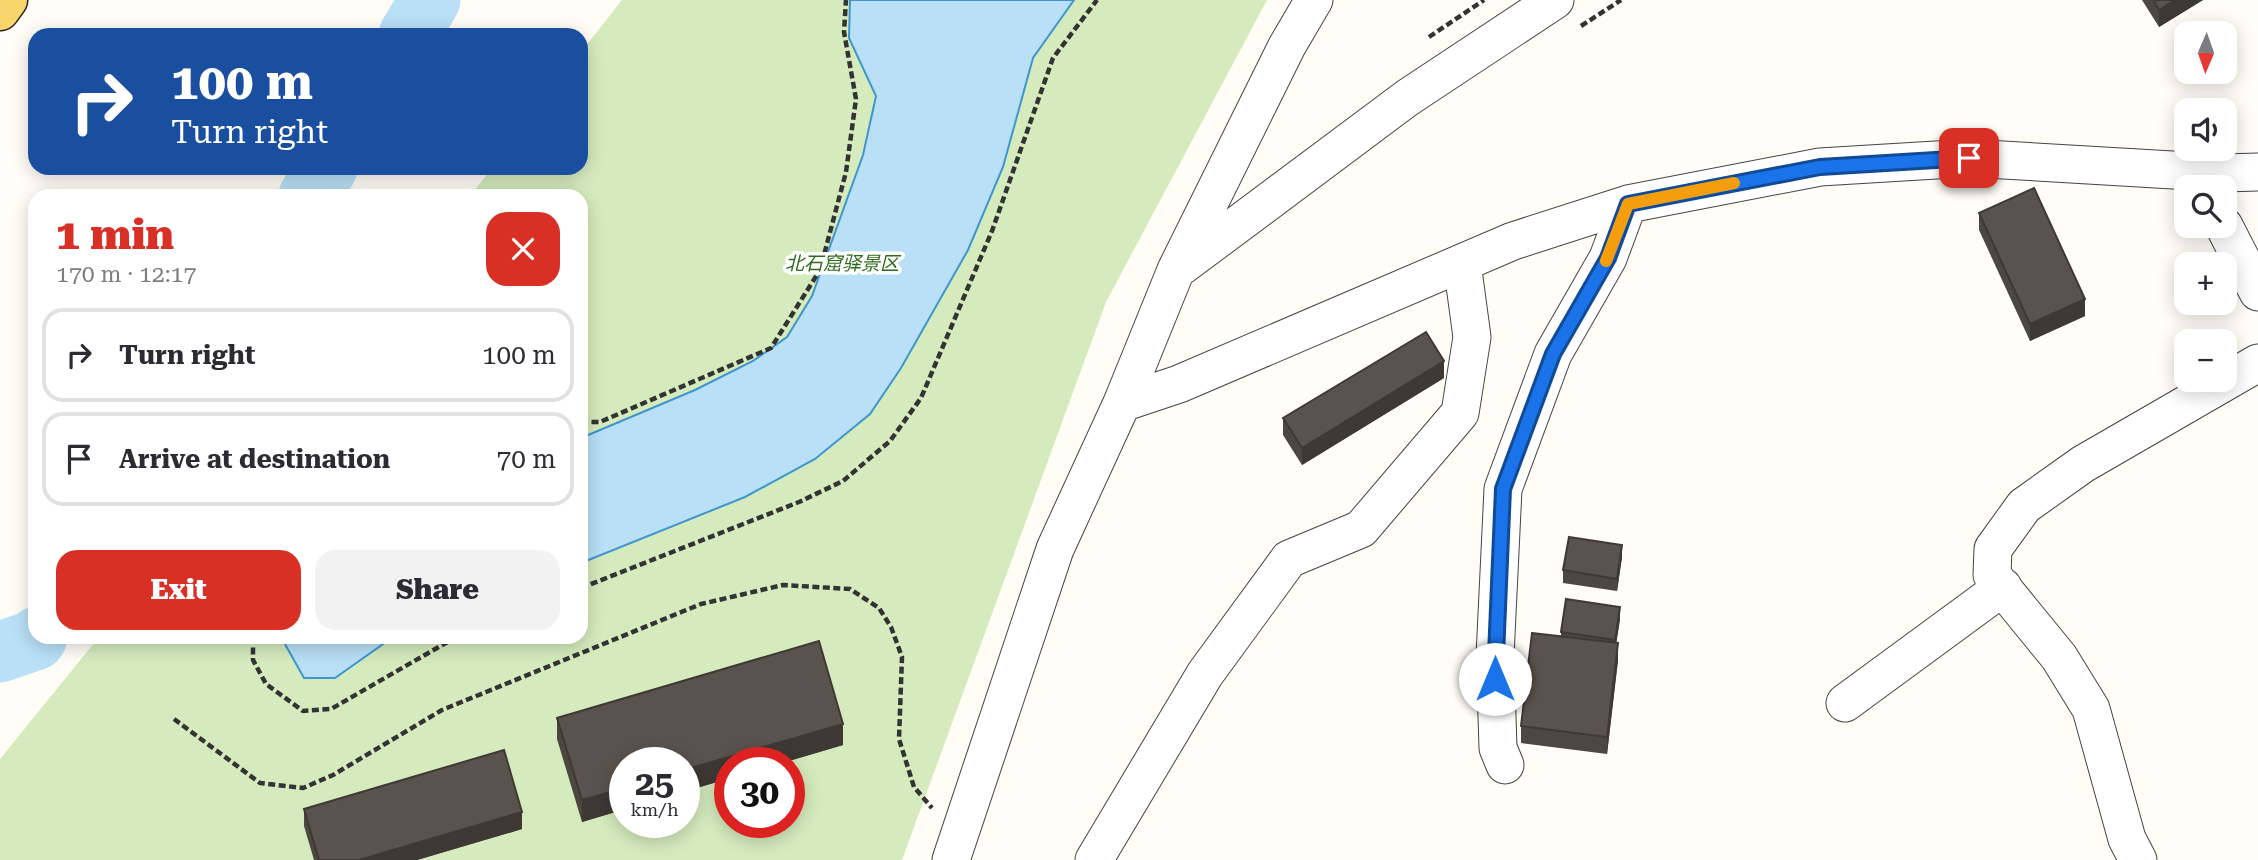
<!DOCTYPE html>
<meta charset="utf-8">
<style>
:root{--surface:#fff;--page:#f2f2f3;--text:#2b2b33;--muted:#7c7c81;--line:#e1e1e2;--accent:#d93025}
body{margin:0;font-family:"Roboto Serif","Noto Sans SC",serif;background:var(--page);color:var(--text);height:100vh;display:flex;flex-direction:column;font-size:26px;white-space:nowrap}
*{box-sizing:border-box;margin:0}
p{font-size:23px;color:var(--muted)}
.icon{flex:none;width:38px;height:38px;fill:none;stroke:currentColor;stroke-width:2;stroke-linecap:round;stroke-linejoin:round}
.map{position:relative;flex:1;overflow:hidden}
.sheet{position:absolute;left:28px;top:189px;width:560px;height:455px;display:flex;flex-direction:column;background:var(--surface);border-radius:21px;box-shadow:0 4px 18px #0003}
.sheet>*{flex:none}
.hud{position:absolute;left:28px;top:28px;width:560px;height:147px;border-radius:21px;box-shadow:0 4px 18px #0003;background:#1a4fa0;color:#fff;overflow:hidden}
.needle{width:46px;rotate:182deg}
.buttons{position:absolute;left:2174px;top:21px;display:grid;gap:14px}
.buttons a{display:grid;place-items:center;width:63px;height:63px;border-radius:14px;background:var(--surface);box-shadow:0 4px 18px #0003;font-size:35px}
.speed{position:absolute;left:609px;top:747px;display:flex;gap:14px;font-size:35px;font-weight:700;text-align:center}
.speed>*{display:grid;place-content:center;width:91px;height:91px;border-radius:50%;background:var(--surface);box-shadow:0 4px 18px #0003;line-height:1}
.speed small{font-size:18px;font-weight:400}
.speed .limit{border:10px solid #d22;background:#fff;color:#111}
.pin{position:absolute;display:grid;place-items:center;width:60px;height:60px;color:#fff;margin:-30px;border-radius:14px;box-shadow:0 4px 10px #0006}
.me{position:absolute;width:77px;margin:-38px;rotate:0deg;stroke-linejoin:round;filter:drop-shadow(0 0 5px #0008)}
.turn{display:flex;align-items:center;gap:24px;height:147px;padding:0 28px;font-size:32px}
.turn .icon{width:91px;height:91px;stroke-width:2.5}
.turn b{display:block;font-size:49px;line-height:60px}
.round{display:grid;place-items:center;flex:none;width:74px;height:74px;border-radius:21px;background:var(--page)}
.overview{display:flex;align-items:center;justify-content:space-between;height:119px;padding:0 28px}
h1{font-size:42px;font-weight:800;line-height:52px;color:var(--accent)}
.action{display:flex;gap:14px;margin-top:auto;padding:14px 28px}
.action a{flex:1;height:80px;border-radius:21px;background:var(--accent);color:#fff;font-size:28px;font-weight:800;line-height:80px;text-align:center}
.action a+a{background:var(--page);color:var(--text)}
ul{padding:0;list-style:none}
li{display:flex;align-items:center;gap:21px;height:94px;margin:0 14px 10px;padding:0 14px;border:4px solid var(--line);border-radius:21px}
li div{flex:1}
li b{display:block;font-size:26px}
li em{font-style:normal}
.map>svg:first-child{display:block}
.green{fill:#d5ebbd;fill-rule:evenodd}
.water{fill:#b9e0f7;stroke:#3f96cf;stroke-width:2}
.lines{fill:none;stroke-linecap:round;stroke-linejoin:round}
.river{stroke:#b9e0f7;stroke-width:61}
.minor-casing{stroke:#444;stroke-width:39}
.major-casing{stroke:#222;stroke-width:41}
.path{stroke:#333;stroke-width:4.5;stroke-dasharray:7 3.5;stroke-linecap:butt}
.minor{stroke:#fff;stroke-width:37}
.major{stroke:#f9d66b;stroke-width:38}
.wall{fill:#4d4742}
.shaded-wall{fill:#3f3936}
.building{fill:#5a524d;stroke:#3f3936;stroke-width:2}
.route-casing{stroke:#114b97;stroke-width:18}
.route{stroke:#1a73e8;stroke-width:12}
.slow{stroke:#f59e0b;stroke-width:12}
.labels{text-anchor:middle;stroke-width:7;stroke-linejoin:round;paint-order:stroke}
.park-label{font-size:19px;font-style:italic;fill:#2f6b1f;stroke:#fff}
</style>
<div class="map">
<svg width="2258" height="860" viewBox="0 0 2258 860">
<rect width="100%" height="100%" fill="#fffdf5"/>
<path class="green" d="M622 0H1267L1106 302 902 860H0V759L99 637H581V196H470L492 168H581V52ZM625 763H684V822H625ZM730 763H789V822H730Z"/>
<path class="water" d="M850 0H1074L1033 58 1003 167 968 250 901 368 870 414 815 459 745 497 581 563V438L695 390 753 361 787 337 812 296 863 155 876 96 849 38Z
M281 637H393L335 678H304Z"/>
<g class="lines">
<path class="river" d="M409 35 430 0
M309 196 327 168
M0 652 35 640 37 637"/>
<g class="minor-casing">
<path id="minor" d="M2224 226 2258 292
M1182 266 1407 98 1555 0
M1122 403 1179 384 1513 241 1628 204 1820 167 1969 158 2224 173 2258 172
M1845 703 2003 587
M1505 765 1498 748 1495 656 1503 489 1553 354 1608 258 1628 204
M951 860 1055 549 1122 403 1176 270 1287 46 1314 0
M1094 860 1205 674 1289 559 1361 529 1460 413 1472 337 1462 263
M2138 860 2127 839 2091 709 2059 657 1992 575 1993 549 2024 506 2083 464 2258 363"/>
</g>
<g class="major-casing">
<path id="major" d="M0 11 8 0"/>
</g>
<path class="path" d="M1581 26 1621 0
M1429 37 1484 0
M581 422H600L771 348 820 270 846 172 856 99 844 32 846 0
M581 588 799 502 843 481 890 441 921 398 992 231 1053 58 1097 0
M253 637V660L266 684 303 711 331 709 456 637
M174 719 260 783 303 788 333 775 442 710 701 604 783 585 850 589 879 608 891 627 902 657 899 739 914 787 932 808"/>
<use href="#minor" class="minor"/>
<use href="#major" class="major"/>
</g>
<path class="wall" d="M2142 0H2203L2159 27Z
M1979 213 2085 316 2030 341 1979 230Z
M1444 378 1302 465 1283 435V418Z
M1622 557 1617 591 1563 583V570Z
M1620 619 1616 643 1618 660 1607 754 1521 743V726L1561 636V632Z
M557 718 843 745 782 763H730V778L582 822 557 739Z
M304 809 522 829 417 860H314L304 826Z"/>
<path class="shaded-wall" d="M2175 0H2203L2159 27V10Z
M2085 299V316L2030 341V324Z
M1444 361V378L1302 465V448Z
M1622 545V557L1617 591V579Z
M1620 607V619L1615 652V640Z
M1618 643V660L1607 754V737Z
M843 724V745L782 763H730V778L684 792V770Z
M625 788V809L582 822V800Z
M522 812V829L417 860H359Z"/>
<path class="building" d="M2153 0H2175L2159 10Z
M2034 188 2085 299 2030 324 1979 213Z
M1426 332 1444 361 1302 448 1283 418Z
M1569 537 1622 545 1617 579 1563 570Z
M1566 599 1620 607 1615 640 1561 632Z
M1532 633 1618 643 1607 737 1521 726Z
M819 641 843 724 684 770V763H625V788L582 800 557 718Z
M504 750 522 812 359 860H319L304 809Z"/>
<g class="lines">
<g class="route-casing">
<path id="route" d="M1495 679 1503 489 1553 354 1608 258 1628 204 1820 167 1969 158"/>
</g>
<use href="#route" class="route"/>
<path class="slow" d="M1606 261 1628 204 1734 183"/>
</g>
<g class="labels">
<g class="park-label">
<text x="842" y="270">北石窟驿景区</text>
</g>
</g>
</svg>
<div class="buttons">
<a><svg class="needle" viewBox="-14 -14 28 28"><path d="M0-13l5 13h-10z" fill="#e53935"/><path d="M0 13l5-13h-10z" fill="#7c7c81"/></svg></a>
<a><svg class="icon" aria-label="sound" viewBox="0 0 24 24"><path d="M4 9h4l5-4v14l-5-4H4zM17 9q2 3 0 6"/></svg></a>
<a><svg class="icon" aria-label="search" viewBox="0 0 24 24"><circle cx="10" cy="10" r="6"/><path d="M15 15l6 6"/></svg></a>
<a>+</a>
<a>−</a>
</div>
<div class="speed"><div>25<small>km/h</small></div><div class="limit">30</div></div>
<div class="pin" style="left:1969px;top:158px;background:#d93025"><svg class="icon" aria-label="arrive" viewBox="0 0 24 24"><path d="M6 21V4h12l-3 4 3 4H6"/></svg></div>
<svg class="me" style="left:1495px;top:679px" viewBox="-20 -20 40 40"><circle r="19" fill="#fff"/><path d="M0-13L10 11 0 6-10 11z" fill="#1a73e8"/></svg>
<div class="hud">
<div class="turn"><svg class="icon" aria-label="right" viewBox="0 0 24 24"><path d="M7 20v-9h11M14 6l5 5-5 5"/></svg><div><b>100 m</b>Turn right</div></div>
</div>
<section class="sheet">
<div class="overview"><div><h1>1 min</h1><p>170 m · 12:17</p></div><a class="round" style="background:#d93025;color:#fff"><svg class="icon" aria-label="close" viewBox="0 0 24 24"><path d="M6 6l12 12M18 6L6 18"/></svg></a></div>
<ul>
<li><svg class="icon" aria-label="right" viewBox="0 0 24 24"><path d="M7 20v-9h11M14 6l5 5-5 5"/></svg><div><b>Turn right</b></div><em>100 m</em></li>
<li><svg class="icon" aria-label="arrive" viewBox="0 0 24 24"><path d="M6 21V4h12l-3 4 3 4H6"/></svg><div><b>Arrive at destination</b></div><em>70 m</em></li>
</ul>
<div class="action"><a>Exit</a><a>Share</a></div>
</section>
</div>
